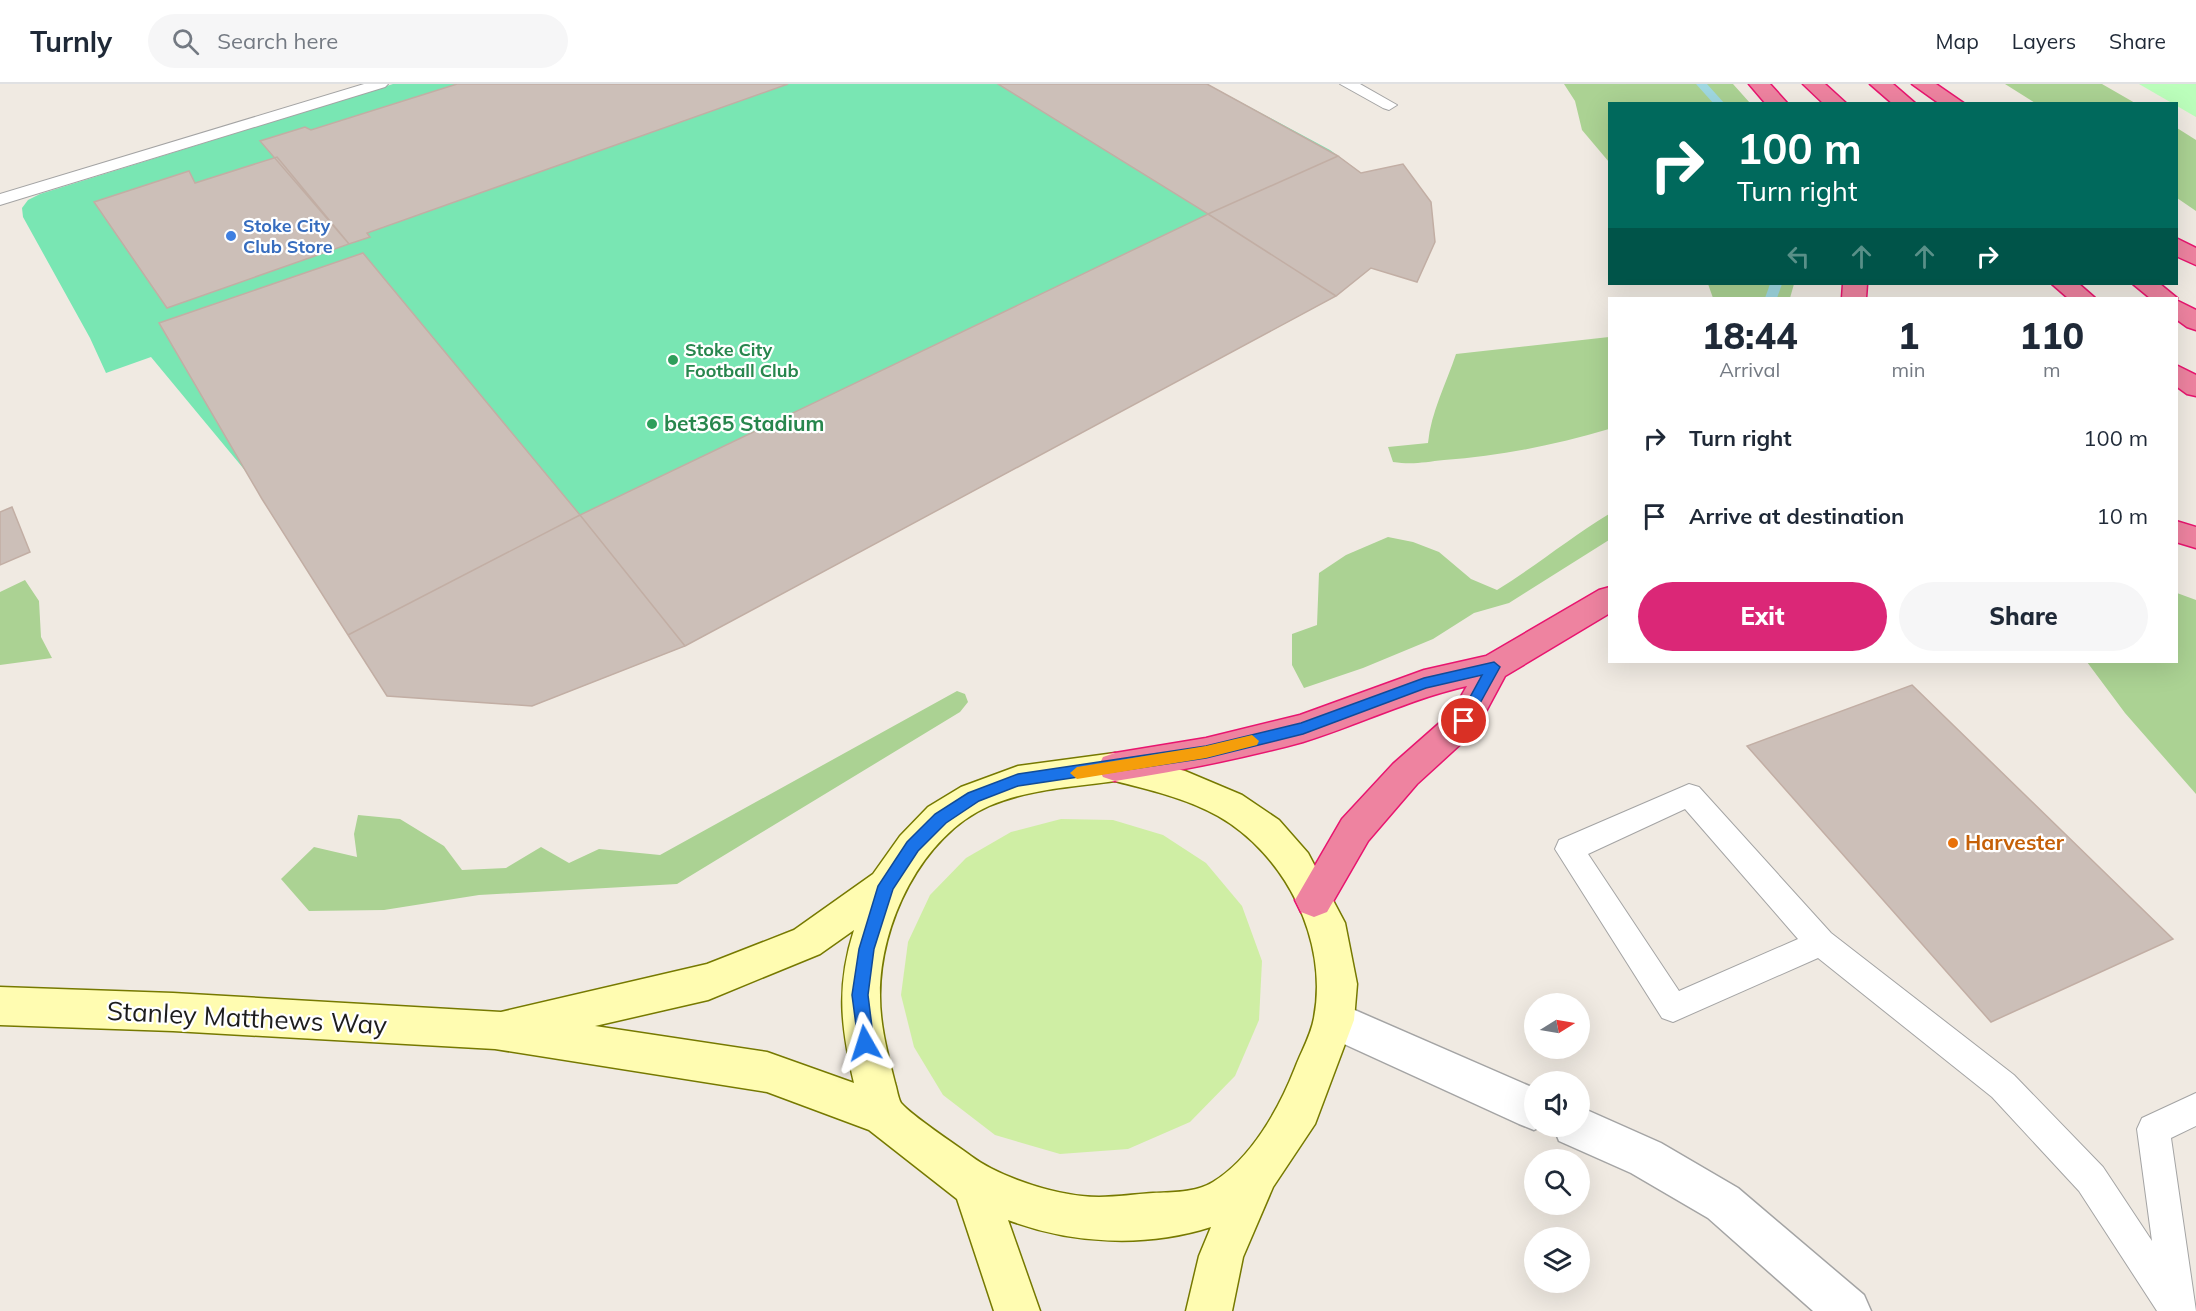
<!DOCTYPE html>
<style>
:root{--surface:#fff;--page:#f6f6f7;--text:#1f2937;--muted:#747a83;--line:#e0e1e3;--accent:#db2777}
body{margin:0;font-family:Mulish,sans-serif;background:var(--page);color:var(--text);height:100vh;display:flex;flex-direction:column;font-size:22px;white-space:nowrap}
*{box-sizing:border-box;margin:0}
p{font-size:20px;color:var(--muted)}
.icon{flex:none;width:33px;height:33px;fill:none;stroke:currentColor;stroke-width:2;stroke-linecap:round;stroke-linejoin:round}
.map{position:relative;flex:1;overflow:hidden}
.panel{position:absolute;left:1608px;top:213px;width:570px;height:366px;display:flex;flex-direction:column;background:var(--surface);border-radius:0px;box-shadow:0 6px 24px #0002}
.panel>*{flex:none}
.banner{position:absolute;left:1608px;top:18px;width:570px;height:183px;border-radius:0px;box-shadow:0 6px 24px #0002;background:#00695c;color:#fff;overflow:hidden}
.needle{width:39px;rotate:79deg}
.controls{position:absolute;left:1524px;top:909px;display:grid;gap:12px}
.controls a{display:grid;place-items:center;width:66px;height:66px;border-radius:50%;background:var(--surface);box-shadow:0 6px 24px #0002;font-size:30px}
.pin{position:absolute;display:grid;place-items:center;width:51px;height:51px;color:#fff;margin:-26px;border:3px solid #fff;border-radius:50%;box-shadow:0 2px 6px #0007}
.me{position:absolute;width:66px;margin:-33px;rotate:354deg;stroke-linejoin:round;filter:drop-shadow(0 0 4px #0008)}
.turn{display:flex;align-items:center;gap:21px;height:126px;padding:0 30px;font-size:27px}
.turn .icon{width:78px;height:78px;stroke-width:2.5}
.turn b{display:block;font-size:42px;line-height:51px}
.lanes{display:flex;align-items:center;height:57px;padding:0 30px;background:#0003;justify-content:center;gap:30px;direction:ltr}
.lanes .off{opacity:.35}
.eta{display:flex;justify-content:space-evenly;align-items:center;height:102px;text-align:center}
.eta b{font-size:36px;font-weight:800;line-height:42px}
.action{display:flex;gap:12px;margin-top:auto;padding:12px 30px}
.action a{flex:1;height:69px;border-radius:36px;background:var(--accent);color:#fff;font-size:24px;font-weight:800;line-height:69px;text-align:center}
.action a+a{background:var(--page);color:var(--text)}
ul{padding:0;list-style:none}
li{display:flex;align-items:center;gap:18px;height:78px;padding:0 30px}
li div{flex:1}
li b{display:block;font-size:22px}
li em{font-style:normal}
header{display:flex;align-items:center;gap:36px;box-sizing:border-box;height:84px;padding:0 30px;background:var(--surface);border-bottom:2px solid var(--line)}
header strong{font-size:28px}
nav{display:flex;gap:33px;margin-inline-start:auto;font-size:21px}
.search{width:420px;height:54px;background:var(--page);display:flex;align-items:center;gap:15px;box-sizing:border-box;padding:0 21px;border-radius:33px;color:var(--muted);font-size:22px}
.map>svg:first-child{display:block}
.grass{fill:#cfeea4}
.forest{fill:#abd293}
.park{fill:#bbfebb}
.pitch{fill:#79e6b3}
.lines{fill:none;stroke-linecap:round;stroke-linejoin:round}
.stream{fill:#9fd8e1;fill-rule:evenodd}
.building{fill:#ccbfb8;stroke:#c2aea4;stroke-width:1.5}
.lane-casing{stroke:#a4a4a4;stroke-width:2}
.street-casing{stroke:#a4a4a4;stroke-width:3}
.secondary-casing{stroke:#767900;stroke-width:3}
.highway-casing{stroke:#e8156f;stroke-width:3}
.lane{fill:#fff;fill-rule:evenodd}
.street{fill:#fff;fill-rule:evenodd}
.secondary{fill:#fffcb1;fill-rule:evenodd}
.highway{fill:#ee83a0;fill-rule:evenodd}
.route{fill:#1a73e8;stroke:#114b97;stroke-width:1.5}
.slow{fill:#f59e0b}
.shop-dot{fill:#3f7fe0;stroke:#fff;stroke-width:2}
.leisure-dot{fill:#2e9e5b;stroke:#fff;stroke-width:2}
.food-dot{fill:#e8710a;stroke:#fff;stroke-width:2}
.labels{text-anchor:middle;stroke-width:4.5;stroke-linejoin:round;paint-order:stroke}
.far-shop-label{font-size:18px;font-weight:bold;fill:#366cbe;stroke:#fff;text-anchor:start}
.far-leisure-label{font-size:18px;font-weight:bold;fill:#27864d;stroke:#fff;text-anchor:start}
.leisure-label{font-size:21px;font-weight:bold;fill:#27864d;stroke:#fff;text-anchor:start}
.food-label{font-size:21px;font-weight:bold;fill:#c56008;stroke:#fff;text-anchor:start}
.near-street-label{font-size:26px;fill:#1d1d1d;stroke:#fff}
</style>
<header>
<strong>Turnly</strong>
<div class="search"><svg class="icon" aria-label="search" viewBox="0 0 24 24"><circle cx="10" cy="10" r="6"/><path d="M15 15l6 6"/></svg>Search here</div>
<nav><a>Map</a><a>Layers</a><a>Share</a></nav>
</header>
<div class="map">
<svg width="2196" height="1227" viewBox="0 0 2196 1227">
<rect width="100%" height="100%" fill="#f0eae2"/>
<path class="grass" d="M1061 735 1113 736 1163 751 1206 779 1242 822 1262 877 1259 936 1235 992 1190 1038 1128 1065 1060 1070 995 1051 943 1011 914 963 901 911 908 858 930 811 966 774 1011 748Z"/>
<path class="forest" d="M1564 0H1733L1750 19 1610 20 1609 78 1582 46 1575 17Z
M2005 0H2102L2135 19H2035Z
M2177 44 2196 56V127L2177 114Z
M1708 200H1794L1790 214H1713Z
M1609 253V345C1555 361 1501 372 1444 376 1425 378 1413 381 1393 378L1388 363 1428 359C1431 328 1446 300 1456 270Z
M1609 430V456L1509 519 1474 529 1433 555 1363 584 1304 604 1292 581V550L1317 541 1319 489 1346 471 1388 453 1413 458 1439 468 1471 495 1497 506C1536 482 1571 453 1609 430Z
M25 496 39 517 41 553 52 574 0 581V508Z
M2177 509 2196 516V710L2125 629 2087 578H2176Z
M957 607 965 610 968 618 960 628 677 800 479 811 384 826 309 827 281 795 314 763 357 773 354 750 358 731 400 735 444 762 462 786 506 784 541 763 569 779 599 765 660 771Z"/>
<path class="park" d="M2139 0H2196V33Z"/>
<path class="pitch" d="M393 0H1207L1330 66 1361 89 1431 118 1435 158 1417 198 1371 184 1334 213 685 562 532 622 387 612 248 390 151 273 106 289 90 254 23 133 22 124 28 116 40 110Z"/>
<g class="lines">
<path class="stream" d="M1696 0H1707L1725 20H1714Z
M1770 200H1782L1777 214H1765Z"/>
</g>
<path class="building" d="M457 0H788L367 149 370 153 349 160 260 57 305 43 311 46Z
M998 0H1207L1338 72 1208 130Z
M1338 72 1361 89 1403 80 1431 118 1435 158 1417 198 1371 184 1336 212 1208 130Z
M277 73 349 160 167 224 94 118 189 87 195 99Z
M1208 130 1336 212 685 562 580 431Z
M363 169 580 431 348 551 262 415 159 239Z
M12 423 30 468 0 481V428Z
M580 431 685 562 532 622 387 612 348 551Z
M1912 601 2173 855 1991 938 1747 662Z"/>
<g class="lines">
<g class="lane-casing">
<path id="lane" d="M364 0H388L385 3 0 121V110Z
M1340 0H1360L1397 21 1389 26 1383 24Z
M1689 700 1699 703 1831 849 2014 991 2103 1083 2152 1157 2137 1045 2142 1034 2196 1009V1042L2171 1054 2196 1227H2157L2079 1107 1992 1013 1818 874 1673 938 1662 934 1555 765 1559 756ZM1685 725 1798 855 1679 907 1588 770Z"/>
</g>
<g class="street-casing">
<path id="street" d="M1334 917 1534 1004V1042H1542L1534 1046 1519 1040 1320 949 1314 936 1320 923Z
M1580 1023 1661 1059 1738 1104 1864 1211 1871 1227H1813L1708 1134 1631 1089 1559 1057 1553 1042H1580Z"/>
</g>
<g class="secondary-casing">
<path id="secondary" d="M1115 669 1185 687 1242 711 1279 736 1308 769 1345 839 1357 900 1354 936 1315 1040 1273 1103 1243 1173 1232 1227H1186L1199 1172 1211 1143C1146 1164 1071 1160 1008 1136L1040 1227H994L957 1115 869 1046 767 1008 495 965 173 947 0 941V903L173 909 501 928 707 880 794 846 873 790 900 752 928 723 961 703 1018 682ZM1115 697C1150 706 1186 714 1218 732 1285 770 1329 856 1314 934 1311 951 1301 968 1295 984 1279 1025 1251 1075 1213 1098 1195 1109 1172 1108 1153 1109 1135 1110 1117 1113 1099 1113 1061 1113 1002 1095 971 1072 955 1060 912 1032 901 1019 898 1014 897 1005 895 999 888 971 880 942 880 913 879 841 921 752 989 722 1028 705 1073 703 1115 697ZM854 846C836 903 841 943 854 999L767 968 595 942 708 916 820 870Z"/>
</g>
<g class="highway-casing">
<path id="highway" d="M1749 0H1770L1788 20H1766Z
M1803 0H1825L1847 20H1824Z
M1870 0H1893L1916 20H1893Z
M1912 0H1936L1965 20H1940Z
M2176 154 2196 164V181L2176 172Z
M1843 200H1867L1866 214H1842Z
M2052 200H2079L2095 214H2068Z
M2133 200H2160L2177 214H2150Z
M2176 216 2196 226V246L2187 243 2176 235Z
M2176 281 2196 291V312L2187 310 2176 302Z
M2176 437 2196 443V464L2176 458Z
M1610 503V529L1505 592 1476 646 1417 700 1368 757 1327 828 1314 833 1301 828 1295 816 1342 735 1393 680 1452 628 1467 602C1410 615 1358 641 1303 658 1241 675 1178 687 1115 697L1103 693 1098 683 1103 673 1115 669 1206 654 1300 631 1424 586 1486 572 1599 506Z"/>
</g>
<use href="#lane" class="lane"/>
<use href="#street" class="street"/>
<use href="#secondary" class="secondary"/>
<use href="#highway" class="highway"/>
</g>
<path class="route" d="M1494 578 1500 583 1468 641 1464 643 1457 637 1482 591 1426 604 1303 650 1206 674 1018 702 979 717 946 739 918 767 893 805 874 865 868 911 874 959 871 964 865 967 859 964 852 911 859 865 878 802 907 758 935 730 968 709 1018 690 1206 662 1301 639 1424 594Z"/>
<path class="slow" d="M1252 651 1259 657 1257 661 1206 674 1077 695 1070 689 1077 683 1206 662Z"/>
<circle class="shop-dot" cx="231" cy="152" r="6"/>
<g class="leisure-dot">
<circle cx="673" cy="276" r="6"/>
<circle cx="652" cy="340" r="6"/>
</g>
<circle class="food-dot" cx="1953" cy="759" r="6"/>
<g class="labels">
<g class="far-shop-label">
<text x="243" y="148">Stoke City<tspan x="243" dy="21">Club Store</tspan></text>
</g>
<g class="far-leisure-label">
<text x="685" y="272">Stoke City<tspan x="685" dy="21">Football Club</tspan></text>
</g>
<g class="leisure-label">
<text x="664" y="347">bet365 Stadium</text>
</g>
<g class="food-label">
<text x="1965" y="766">Harvester</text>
</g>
<g class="near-street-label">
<text transform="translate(247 934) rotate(3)" y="9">Stanley Matthews Way</text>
</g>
</g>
</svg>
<div class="controls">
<a><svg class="needle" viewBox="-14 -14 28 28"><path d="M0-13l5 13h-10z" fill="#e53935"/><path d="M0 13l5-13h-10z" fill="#747a83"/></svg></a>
<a><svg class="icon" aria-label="sound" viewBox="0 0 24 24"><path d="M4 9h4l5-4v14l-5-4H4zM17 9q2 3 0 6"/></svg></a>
<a><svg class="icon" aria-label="search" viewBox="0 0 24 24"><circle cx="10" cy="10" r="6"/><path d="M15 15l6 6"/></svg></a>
<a><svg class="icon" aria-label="layers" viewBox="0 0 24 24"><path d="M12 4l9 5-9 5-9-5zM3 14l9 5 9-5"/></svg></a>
</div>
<div class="pin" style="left:1464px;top:637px;background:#d93025"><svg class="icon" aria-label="arrive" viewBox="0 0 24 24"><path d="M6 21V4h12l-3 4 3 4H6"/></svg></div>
<svg class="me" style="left:865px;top:959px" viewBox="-20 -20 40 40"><path d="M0-17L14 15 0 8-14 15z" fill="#1a73e8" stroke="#fff" stroke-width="4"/></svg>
<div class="banner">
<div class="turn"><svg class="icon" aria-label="right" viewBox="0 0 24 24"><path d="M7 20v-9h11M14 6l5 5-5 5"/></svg><div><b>100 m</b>Turn right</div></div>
<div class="lanes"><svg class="icon off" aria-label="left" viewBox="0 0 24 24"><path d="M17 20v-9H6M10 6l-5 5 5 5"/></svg><svg class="icon off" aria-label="ahead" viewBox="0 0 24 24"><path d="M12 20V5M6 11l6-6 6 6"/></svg><svg class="icon off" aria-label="ahead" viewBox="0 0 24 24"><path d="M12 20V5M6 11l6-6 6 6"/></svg><svg class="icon" aria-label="right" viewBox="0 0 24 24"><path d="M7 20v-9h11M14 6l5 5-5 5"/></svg></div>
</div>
<section class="panel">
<div class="eta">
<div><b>18:44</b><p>Arrival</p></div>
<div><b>1</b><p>min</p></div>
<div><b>110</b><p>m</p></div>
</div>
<ul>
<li><svg class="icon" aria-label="right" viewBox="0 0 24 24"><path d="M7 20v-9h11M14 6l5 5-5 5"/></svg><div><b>Turn right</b></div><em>100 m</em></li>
<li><svg class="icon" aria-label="arrive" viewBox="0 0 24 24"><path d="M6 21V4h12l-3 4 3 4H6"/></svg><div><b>Arrive at destination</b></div><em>10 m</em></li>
</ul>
<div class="action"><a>Exit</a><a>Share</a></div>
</section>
</div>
